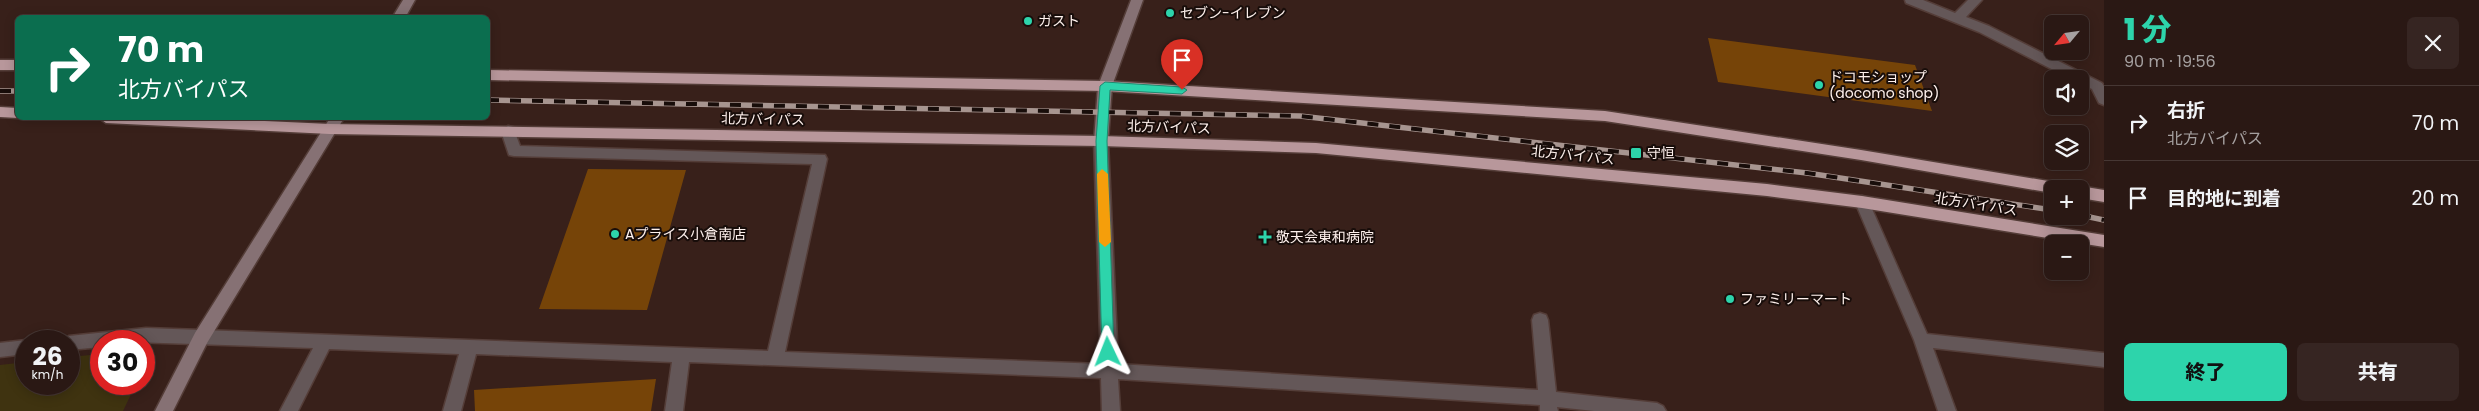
<!DOCTYPE html>
<html lang="ja">
<meta charset="utf-8">
<style>
:root{--surface:#2a1814;--page:#362522;--text:#f1f3f6;--muted:#a5a0a0;--line:#463734;--accent:#2dd4ab}
body{margin:0;font-family:Poppins,"Noto Sans JP",sans-serif;background:var(--page);color:var(--text);height:100vh;display:flex;flex-direction:column;font-size:19px;white-space:nowrap}
*{box-sizing:border-box;margin:0}
p{font-size:16px;color:var(--muted)}
.icon{flex:none;width:28px;height:28px;fill:none;stroke:currentColor;stroke-width:2;stroke-linecap:round;stroke-linejoin:round}
.map{position:relative;flex:1;overflow:hidden}
.side{display:flex;flex-direction:column;background:var(--surface);width:375px}
.side>*{flex:none}
.top-card{position:absolute;left:15px;top:15px;width:475px;height:105px;border-radius:8px;box-shadow:0 2px 12px #0003,0 0 0 1px var(--line);background:#0b6e4f;color:#fff;overflow:hidden}
.needle{width:32px;rotate:241deg}
.controls{position:absolute;left:2044px;top:15px;display:grid;gap:10px}
.controls a{display:grid;place-items:center;width:45px;height:45px;border-radius:8px;background:var(--surface);box-shadow:0 2px 12px #0003,0 0 0 1px var(--line);font-size:25px}
.speed{position:absolute;left:15px;top:330px;display:flex;gap:10px;font-size:25px;font-weight:700;text-align:center}
.speed>*{display:grid;place-content:center;width:65px;height:65px;border-radius:50%;background:var(--surface);box-shadow:0 2px 12px #0003,0 0 0 1px var(--line);line-height:1}
.speed small{font-size:12px;font-weight:400}
.speed .limit{border:8px solid #d22;background:#fff;color:#111}
.pin{position:absolute;display:grid;place-items:center;width:42px;height:42px;color:#fff;margin:-51px -21px;border-radius:50% 50% 50% 0;rotate:-45deg;box-shadow:0 0 5px #0007}
.pin .icon{rotate:45deg}
.me{position:absolute;width:55px;margin:-28px;rotate:358deg;stroke-linejoin:round;filter:drop-shadow(0 0 4px #0008)}
.turn{display:flex;align-items:center;gap:18px;height:105px;padding:0 20px;font-size:22px}
.turn .icon{width:65px;height:65px;stroke-width:2.5}
.turn b{display:block;font-size:35px;line-height:42px}
.round{display:grid;place-items:center;flex:none;width:52px;height:52px;border-radius:8px;background:var(--page)}
.summary{display:flex;align-items:center;justify-content:space-between;height:85px;padding:0 20px}
h1{font-size:30px;font-weight:800;line-height:38px;color:var(--accent)}
.action{display:flex;gap:10px;margin-top:auto;padding:10px 20px}
.action a{flex:1;height:58px;border-radius:8px;background:var(--accent);color:#111;font-size:20px;font-weight:800;line-height:58px;text-align:center}
.action a+a{background:var(--page);color:var(--text)}
ul{padding:0;list-style:none}
li{display:flex;align-items:center;gap:15px;height:75px;padding:0 20px;border-top:1px solid var(--line)}
li div{flex:1}
li b{display:block;font-size:19px}
li em{font-style:normal}
main{display:flex;flex:1;min-height:0}
.map>svg:first-child{display:block}
.green{fill:#3f3310}
.building{fill:#764408}
.lines{fill:none;stroke-linecap:round;stroke-linejoin:round}
.street-casing{stroke:#543d38;stroke-width:3}
.secondary-casing{stroke:#543d38;stroke-width:3}
.highway-casing{stroke:#543d38;stroke-width:3}
.street{fill:#645758;fill-rule:evenodd}
.secondary{fill:#867174;fill-rule:evenodd}
.highway{fill:#b8979b;fill-rule:evenodd}
.rail-casing{stroke:#a79590;stroke-width:5.5}
.rail{stroke:#180d0a;stroke-width:4;stroke-dasharray:11;stroke-linecap:butt}
.route{fill:#2dd4ab;stroke:#1d8a6f}
.slow{fill:#f59e0b}
.poi-dot{fill:#2dd4ab;stroke:#180d0a;stroke-width:2}
.labels{text-anchor:middle;stroke-width:4;stroke-linejoin:round;paint-order:stroke}
.poi-label{font-size:14px;fill:#fef1ed;stroke:#180d0a;text-anchor:start}
.street-label{font-size:14px;fill:#fef1ed;stroke:#180d0a}
</style>
<main>
<div class="map">
<svg width="2104" height="411" viewBox="0 0 2104 411">
<rect width="100%" height="100%" fill="#38201a"/>
<path class="green" d="M101 354V384H136L123 411H0V365L26 362V384H69V357Z"/>
<path class="building" d="M1708 38 1915 65 1932 111 1718 82Z
M588 169 686 170 647 310 539 309Z
M656 379 651 411H475L474 390Z"/>
<g class="lines">
<g class="street-casing">
<path id="street" d="M1905 0H1923L1955 13 1968 0H1982L1966 17 1989 26 2102 83 2104 86V105L2099 103 2092 89 2080 83V79H2071L1979 32 1906 3Z
M508 126 513 127 520 146 825 155 827 159 785 352 1101 364 1094 141 1101 136 1108 141 1118 364 1538 390 1532 320 1534 315 1540 313 1546 315 1548 320 1556 392 1657 403 1663 406 1666 411H1594L1557 407 1558 411H1540V405L1118 379 1120 411H1102L1101 378 689 362 683 411H665L672 362 476 354 461 411H443L459 354 329 349 298 411H280L313 348 101 341V347L69 350V341H62L69 336 146 328 768 351 812 164 514 156 509 155 501 131Z
M1862 196 1867 198 1869 202 1927 334 2104 353V367L1933 348 1956 411H1938L1914 340 1855 202 1857 198Z
M26 340 29 341H26V354L0 357V343Z"/>
</g>
<g class="secondary-casing">
<path id="secondary" d="M403 0H415L405 18H392Z
M1131 0H1143L1112 86 1108 141 1101 146 1094 141 1098 86Z
M330 118H344L207 343 173 411H155L195 333Z"/>
</g>
<g class="highway-casing">
<path id="highway" d="M0 60H18V70H0Z
M488 70 1105 81 1605 111 1861 150 2060 183 2065 185 2067 189H2052V193L1861 160 1605 121 1105 91 488 80Z
M0 107 18 108V118H20H18L0 117Z
M99 118H199L330 124 1101 136 1316 143 1767 184 1862 196 2104 235V247L1862 208 1767 196 1316 153 1101 146 330 134 106 123Z
M2080 186 2104 190V202L2080 198V189H2074Z"/>
</g>
<use href="#street" class="street"/>
<use href="#secondary" class="secondary"/>
<use href="#highway" class="highway"/>
<g class="rail-casing">
<path id="rail" d="M0 91H18
M488 100 1300 116 1807 173 2052 210
M2080 215 2104 220"/>
</g>
<use href="#rail" class="rail"/>
</g>
<path class="route" d="M1105 82 1182 87 1187 90 1182 94 1110 90 1107 141 1114 352 1108 358 1102 352 1096 141 1100 86Z"/>
<path class="slow" d="M1102 169 1108 174 1111 242 1105 247 1099 242 1097 174Z"/>
<g class="poi-dot">
<circle cx="1170" cy="13" r="5"/>
<circle cx="1028" cy="21" r="5"/>
<circle cx="1819" cy="85" r="5"/>
<rect x="1630" y="147" width="12" height="12" rx="2.5"/>
<circle cx="615" cy="234" r="5"/>
<path d="M1262.5 229.5h5v5h5v5h-5v5h-5v-5h-5v-5h5z"/>
<circle cx="1730" cy="299" r="5"/>
</g>
<g class="labels">
<g class="poi-label">
<text x="1180" y="18">セブン-イレブン</text>
<text x="1038" y="26">ガスト</text>
<text x="1829" y="82">ドコモショップ<tspan x="1829" dy="16">(docomo shop)</tspan></text>
<text x="1647" y="158">守恒</text>
<text x="625" y="239">Aプライス小倉南店</text>
<text x="1276" y="242">敬天会東和病院</text>
<text x="1740" y="304">ファミリーマート</text>
</g>
<g class="street-label">
<text transform="translate(763 119) rotate(1)" y="5">北方バイパス</text>
<text transform="translate(1169 127) rotate(2)" y="5">北方バイパス</text>
<text transform="translate(1573 155) rotate(6)" y="5">北方バイパス</text>
<text transform="translate(1976 204) rotate(9)" y="5">北方バイパス</text>
</g>
</g>
</svg>
<div class="controls">
<a><svg class="needle" viewBox="-14 -14 28 28"><path d="M0-13l5 13h-10z" fill="#e53935"/><path d="M0 13l5-13h-10z" fill="#a5a0a0"/></svg></a>
<a><svg class="icon" aria-label="sound" viewBox="0 0 24 24"><path d="M4 9h4l5-4v14l-5-4H4zM17 9q2 3 0 6"/></svg></a>
<a><svg class="icon" aria-label="layers" viewBox="0 0 24 24"><path d="M12 4l9 5-9 5-9-5zM3 14l9 5 9-5"/></svg></a>
<a>+</a>
<a>−</a>
</div>
<div class="speed"><div>26<small>km/h</small></div><div class="limit">30</div></div>
<div class="pin" style="left:1182px;top:90px;background:#d93025"><svg class="icon" aria-label="arrive" viewBox="0 0 24 24"><path d="M6 21V4h12l-3 4 3 4H6"/></svg></div>
<svg class="me" style="left:1108px;top:352px" viewBox="-20 -20 40 40"><path d="M0-17L14 15 0 8-14 15z" fill="#2dd4ab" stroke="#fff" stroke-width="4"/></svg>
<div class="top-card">
<div class="turn"><svg class="icon" aria-label="right" viewBox="0 0 24 24"><path d="M7 20v-9h11M14 6l5 5-5 5"/></svg><div><b>70 m</b>北方バイパス</div></div>
</div>
</div>
<section class="side">
<div class="summary"><div><h1>1 分</h1><p>90 m · 19:56</p></div><a class="round"><svg class="icon" aria-label="close" viewBox="0 0 24 24"><path d="M6 6l12 12M18 6L6 18"/></svg></a></div>
<ul>
<li><svg class="icon" aria-label="right" viewBox="0 0 24 24"><path d="M7 20v-9h11M14 6l5 5-5 5"/></svg><div><b>右折</b><p>北方バイパス</p></div><em>70 m</em></li>
<li><svg class="icon" aria-label="arrive" viewBox="0 0 24 24"><path d="M6 21V4h12l-3 4 3 4H6"/></svg><div><b>目的地に到着</b></div><em>20 m</em></li>
</ul>
<div class="action"><a>終了</a><a>共有</a></div>
</section>
</main>
